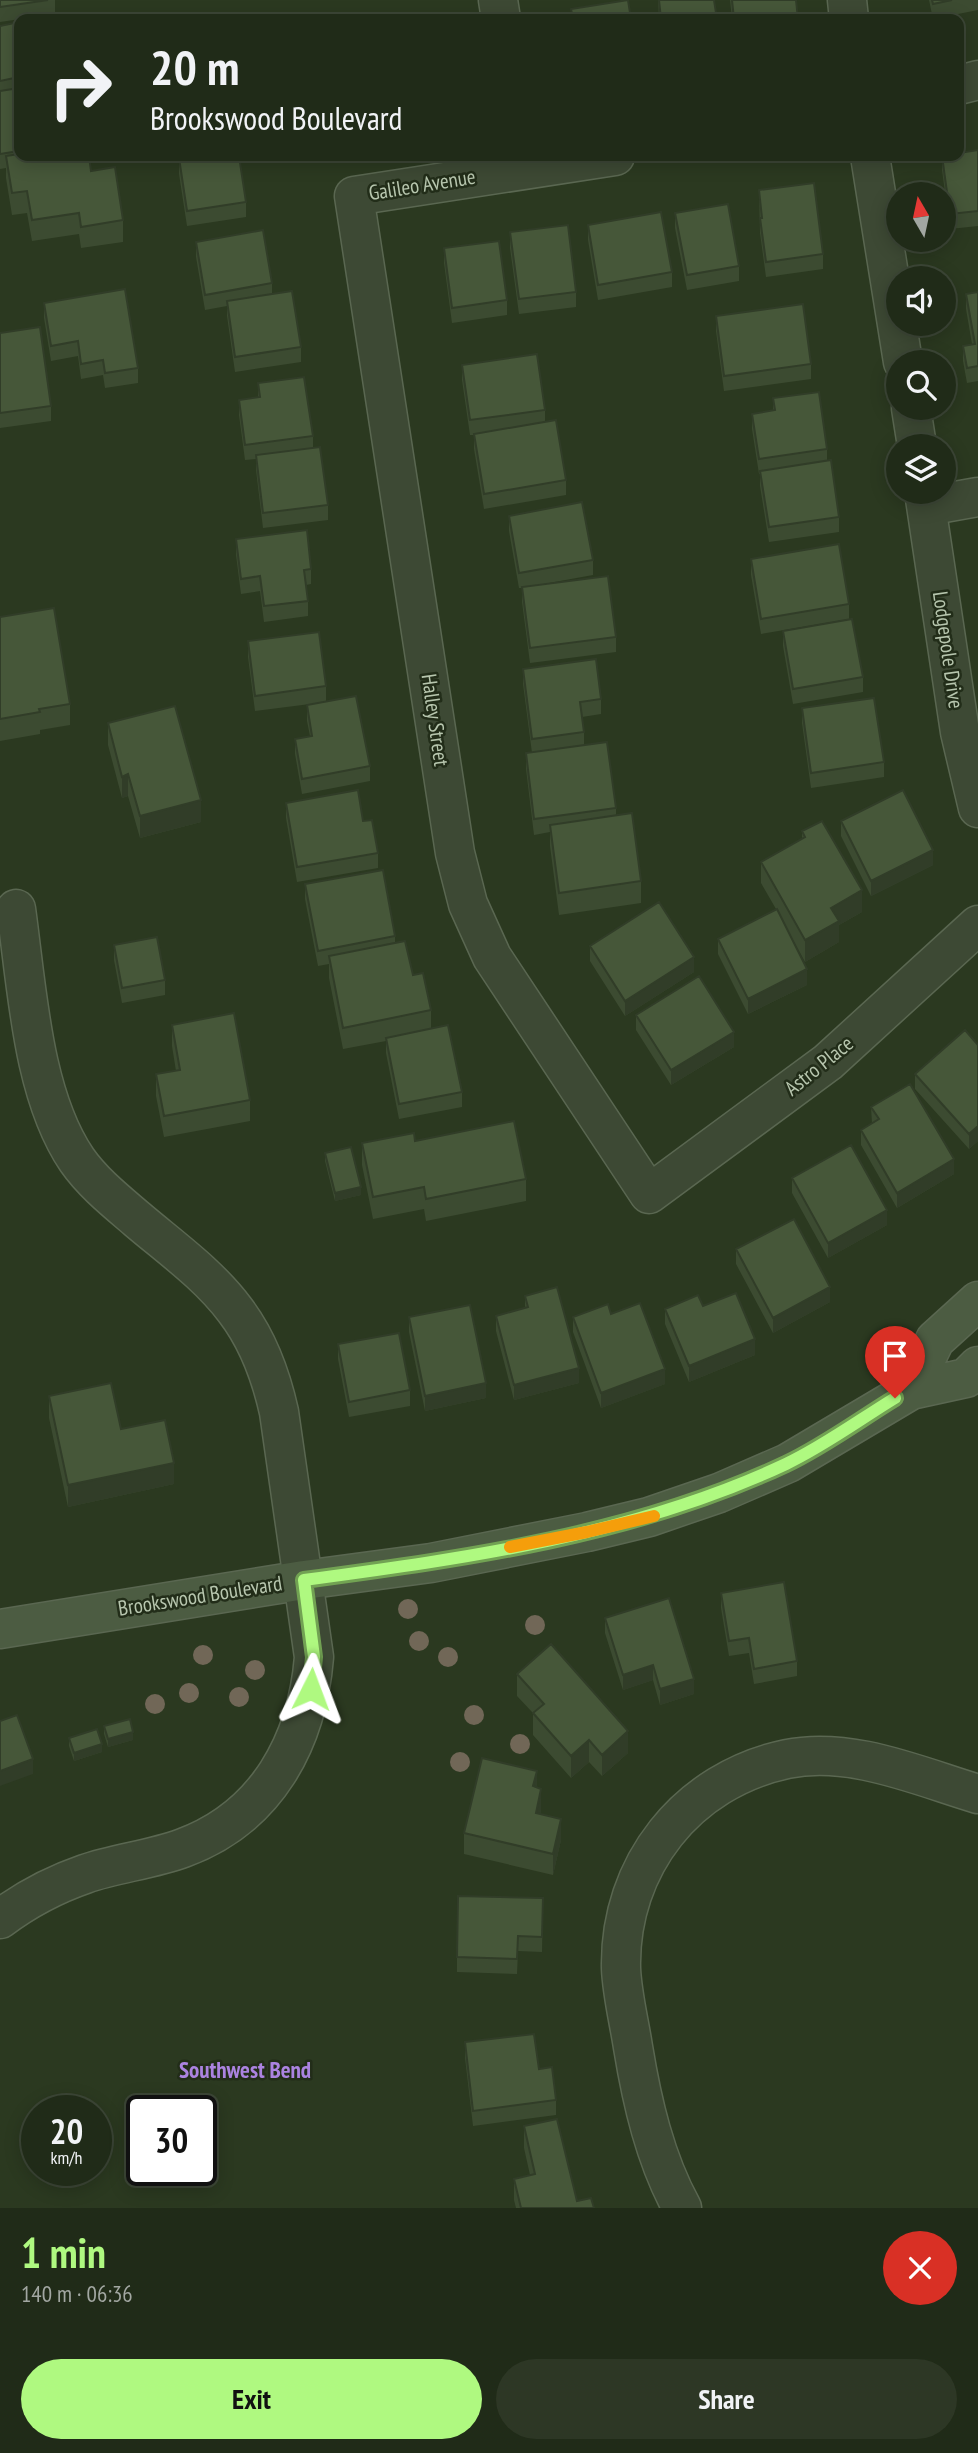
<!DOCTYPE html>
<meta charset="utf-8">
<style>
:root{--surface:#202b18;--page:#2d3725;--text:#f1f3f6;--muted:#a2a7a2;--line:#3d4737;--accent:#aff980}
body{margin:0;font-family:"PT Sans Narrow",sans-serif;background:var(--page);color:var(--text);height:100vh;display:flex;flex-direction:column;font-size:26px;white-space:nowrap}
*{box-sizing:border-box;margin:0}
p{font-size:23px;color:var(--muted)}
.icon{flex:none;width:38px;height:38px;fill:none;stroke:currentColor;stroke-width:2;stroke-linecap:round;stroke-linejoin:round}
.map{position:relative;height:2208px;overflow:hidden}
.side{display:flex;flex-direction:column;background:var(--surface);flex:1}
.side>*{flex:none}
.banner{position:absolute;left:14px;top:14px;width:950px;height:147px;border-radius:14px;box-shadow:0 4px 18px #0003,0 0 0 2px var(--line);background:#202b18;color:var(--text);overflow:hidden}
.needle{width:46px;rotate:351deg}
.controls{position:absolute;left:886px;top:182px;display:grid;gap:14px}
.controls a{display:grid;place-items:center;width:70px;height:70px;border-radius:50%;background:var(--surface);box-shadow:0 4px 18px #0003,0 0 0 2px var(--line);font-size:35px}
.speed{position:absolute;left:21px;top:2095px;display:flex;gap:14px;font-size:35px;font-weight:700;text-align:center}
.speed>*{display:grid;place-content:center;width:91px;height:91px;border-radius:50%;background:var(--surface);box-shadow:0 4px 18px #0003,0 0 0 2px var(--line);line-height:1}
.speed small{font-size:18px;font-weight:400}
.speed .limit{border:4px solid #111;border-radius:10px;background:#fff;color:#111}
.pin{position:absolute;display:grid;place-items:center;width:60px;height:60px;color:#fff;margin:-72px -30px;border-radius:50% 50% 50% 0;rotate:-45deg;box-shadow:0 0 7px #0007}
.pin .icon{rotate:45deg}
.me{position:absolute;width:77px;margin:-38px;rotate:3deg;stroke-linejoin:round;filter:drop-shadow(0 0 5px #0008)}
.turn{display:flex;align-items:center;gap:24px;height:147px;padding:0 21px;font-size:32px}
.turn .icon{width:91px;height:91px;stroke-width:2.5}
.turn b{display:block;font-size:49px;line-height:60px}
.round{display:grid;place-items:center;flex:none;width:74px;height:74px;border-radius:37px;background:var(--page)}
.overview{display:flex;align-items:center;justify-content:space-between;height:119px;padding:0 21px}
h1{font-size:42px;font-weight:700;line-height:52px;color:var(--accent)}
.primary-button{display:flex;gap:14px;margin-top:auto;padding:14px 21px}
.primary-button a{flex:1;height:80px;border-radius:42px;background:var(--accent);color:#111;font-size:28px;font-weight:700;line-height:80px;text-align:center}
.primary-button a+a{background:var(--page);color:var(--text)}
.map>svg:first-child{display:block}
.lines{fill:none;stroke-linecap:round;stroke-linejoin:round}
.street-casing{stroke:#5a6751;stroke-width:41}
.secondary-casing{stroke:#5a6751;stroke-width:41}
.street{stroke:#3d4934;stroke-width:38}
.secondary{stroke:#4c5c42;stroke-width:38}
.tree{fill:#716757}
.wall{fill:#3c4b31}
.shaded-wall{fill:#313d28}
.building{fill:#465739;stroke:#313d28;stroke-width:2}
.route-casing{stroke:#72a253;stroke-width:18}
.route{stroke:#aff980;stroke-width:12}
.slow{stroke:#f59e0b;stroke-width:12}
.labels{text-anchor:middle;stroke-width:5;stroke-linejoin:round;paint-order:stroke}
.street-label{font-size:21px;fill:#b7c6ae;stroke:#222d19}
.neighbourhood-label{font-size:23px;font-weight:bold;fill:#ab83e0;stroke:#222d19}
</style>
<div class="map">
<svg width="978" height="2208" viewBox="0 0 978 2208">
<rect width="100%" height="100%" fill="#2b3920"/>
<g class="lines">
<g class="street-casing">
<path id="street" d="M498 0 501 19
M847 0 849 19
M959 85 978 80
M615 156 354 196 455 853 468 904 492 957 649 1194 828 1062 978 925
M870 156 903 362
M911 408 917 446
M924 492 960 732 978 808
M927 506 978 497
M0 1919C24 1901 56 1884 85 1874 116 1863 151 1860 183 1848 267 1817 307 1742 314 1657L279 1412C271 1376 258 1340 235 1310 209 1275 171 1248 138 1220 117 1202 93 1183 77 1160 32 1094 27 987 16 909
M682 2208C655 2159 642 2102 633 2047 629 2021 622 1994 621 1968 619 1866 687 1780 787 1759 851 1746 918 1776 978 1794"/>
</g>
<g class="secondary-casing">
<path id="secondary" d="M911 1390 935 1340 978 1301
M0 1629 304 1580 431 1563 587 1532 649 1517 719 1493 788 1463 911 1390 966 1378 978 1366"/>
</g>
<use href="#street" class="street"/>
<use href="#secondary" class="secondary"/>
</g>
<g class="tree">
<circle cx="408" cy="1609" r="10"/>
<circle cx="535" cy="1625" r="10"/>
<circle cx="419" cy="1641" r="10"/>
<circle cx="203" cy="1655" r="10"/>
<circle cx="448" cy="1657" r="10"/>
<circle cx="255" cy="1670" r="10"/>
<circle cx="189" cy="1693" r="10"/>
<circle cx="239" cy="1697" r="10"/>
<circle cx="155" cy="1704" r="10"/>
<circle cx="474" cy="1715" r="10"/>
<circle cx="520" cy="1744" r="10"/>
<circle cx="460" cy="1762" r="10"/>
</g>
<path class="wall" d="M0 0H55V14L0 22Z
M658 0H714L717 19H659Z
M730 0H796L798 19H732Z
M929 0H978V10L933 19Z
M19 22V156L91 171 123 220V242L81 248 79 234 32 241 27 213 12 215 6 178V168L0 169V26Z
M978 150V226L950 229 942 170V156Z
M179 158 246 202V217L187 226 179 174Z
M759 190 823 254V269L766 277 760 233Z
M675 213 739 266V281L687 290 675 228Z
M588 225 672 272V287L598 300 588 240Z
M510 232 576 292V307L519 314 510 248Z
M196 242 272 283V294L301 347V362L235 372 227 316V306L205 310 196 257Z
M444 248 507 300V315L452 323 444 263Z
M978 292V381L967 383 963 361V346L972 344 966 309V294Z
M44 303 138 368V383L105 388 103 375 81 379 78 356 51 361 44 318Z
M716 316 811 364V379L724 391 716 331Z
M0 333 51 406V421L0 428Z
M462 365 545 410V422L566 480V495L484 509 474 449V435H470L462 380Z
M258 383 313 436V448L328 505V520L263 528 256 470V459L245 460 239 415V400L258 397Z
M773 398 827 449V460L839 517V532L769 542 760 486V474H759L752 429V414L773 411Z
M509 516 593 560V575L538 585 616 637V652L530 663 522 602V588H519L509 531Z
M236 539 311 569V584L306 585 308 601V616L264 622 260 591 241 594 236 555Z
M751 559 849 604V619L761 634 751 575Z
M0 617 70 704V725L40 730V734L0 741Z
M783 631 863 677V692L793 704 783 646Z
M248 641 326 686V702L255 711 248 657Z
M523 669 601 699V714L582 717 584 732V746L616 808V816L641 881V903L559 915 550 846V832L534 835 526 769V753H532L523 684Z
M307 705 370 766V781L302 794 295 754V739L310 736 307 721Z
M802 708 884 762V777L811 788 802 723Z
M108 723 201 822 140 838 128 796 122 798 108 745Z
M286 803 363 821 378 853V868L297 882 286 818Z
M841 821 933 865 871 896 841 836Z
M802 831 862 912 839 925V942L805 962 788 931 807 985 748 1014 718 954V939L776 909 761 883V862L802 839Z
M305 884 395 936V943L431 1010V1029L462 1092V1107L399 1119 386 1053V1041L343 1049 329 978V964L318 966 305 899Z
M114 945 165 980V995L122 1003 114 960Z
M590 946 694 972 625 1016 590 961Z
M636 1015 734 1047 671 1085 636 1030Z
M172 1025 250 1100V1121L164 1137 156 1096V1074L176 1071 172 1046Z
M978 1045V1141L969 1149 915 1089V1074Z
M871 1107 954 1174 897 1208 861 1145V1130L872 1123Z
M415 1141 526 1179V1201L426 1221 424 1209 373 1219 362 1165V1143Z
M325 1153 361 1195 335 1201 325 1161Z
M792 1178 887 1225 828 1258 792 1193Z
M736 1249 830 1302 773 1333 736 1264Z
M525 1296 579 1383 514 1400 496 1331V1316L525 1308Z
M703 1306 755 1355 689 1382 665 1324V1309Z
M611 1314 665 1384 601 1408 573 1332V1317Z
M409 1317 486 1398 425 1411 409 1332Z
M338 1344 410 1390V1406L349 1417 338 1359Z
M49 1396 174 1484 68 1507 49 1418Z
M721 1593 797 1661V1676L754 1684 749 1653 729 1656 721 1608Z
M605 1618 694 1694 660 1705 653 1680 623 1690 605 1633Z
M517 1674 628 1753 602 1776 589 1762 571 1778 533 1735V1713L517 1696Z
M104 1726 133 1740 108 1747 104 1734Z
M69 1738 102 1752 74 1761 69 1746Z
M537 1787 541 1810 540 1814 561 1840 553 1875 464 1854V1833Z
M543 1898 542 1952 518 1951 517 1974 457 1972V1957Z
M465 2042 539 2069 556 2100V2115L473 2126 465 2058Z
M524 2126 577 2201 594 2208H516L514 2200V2179L530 2175 524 2148Z"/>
<path class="shaded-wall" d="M128 774V796L122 798V777Z
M201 800V822L140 838V816Z
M933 850V865L871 896V881Z
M862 890V912L839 925V942L805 962V940L831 908Z
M694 957V972L625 1016V1001Z
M807 969V985L748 1014V999Z
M734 1032V1047L671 1085V1070Z
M978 1126V1141L969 1149V1134Z
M954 1159V1174L897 1208V1193Z
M361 1187V1195L335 1201V1193Z
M887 1210V1225L828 1258V1243Z
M830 1287V1302L773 1333V1318Z
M755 1339V1355L689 1382V1366Z
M579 1368V1383L514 1400V1385Z
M665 1369V1384L601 1408V1393Z
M486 1383V1398L425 1411V1396Z
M174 1463V1484L68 1507V1485Z
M653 1665V1680L623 1690V1675Z
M694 1679V1694L660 1705V1689Z
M628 1731V1753L602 1776V1755Z
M133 1732V1740L108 1747V1739Z
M589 1740V1762L571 1778V1756Z
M102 1744V1752L74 1761V1753Z
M33 1759V1774L0 1786V1771Z
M537 1771V1793L533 1786Z
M541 1789V1810L536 1835V1813Z
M561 1819V1840L553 1875V1854Z"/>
<path class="building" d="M0 0H48L0 7Z
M628 0 631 19H573L571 9Z
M659 0H714L717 19H661Z
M732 0H796L798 19H734Z
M932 0H952L933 4Z
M348 16V19H330Z
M19 22V77L0 81V26Z
M19 88V151L0 154V91Z
M978 150V211L950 214 942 156H959V153Z
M19 154V156H89L91 171 115 167 123 220 81 227 79 213 32 220 27 191 12 193 6 156Z
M197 156H239L246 202 187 211 179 158Z
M814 183 823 254 766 262 760 218H762L759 190Z
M728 204 739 266 687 275 675 213Z
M661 212 672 272 598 285 588 225Z
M568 225 576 292 519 299 510 232Z
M263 230 272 283 205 295 196 242Z
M499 241 507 300 452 308 444 248Z
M125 289 138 368 105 373 103 360 81 364 78 341 51 346 44 303Z
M292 291 301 347 235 357 227 301Z
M978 292V366L967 368 963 346 975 344 966 294Z
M803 304 811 364 724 376 716 316Z
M40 327 51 406 0 413V333Z
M537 354 545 410 470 420 462 365Z
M304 377 313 436 245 445 239 400 260 397 258 383Z
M819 392 827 449 759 459 752 414 775 410 773 398Z
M556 420 566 480 484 494 474 434Z
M320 447 328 505 263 513 256 455Z
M831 460 839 517 769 527 760 471Z
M582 502 593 560 519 573 509 516Z
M307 530 311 569 304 570 308 601 264 606 260 576 241 579 236 539Z
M839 544 849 604 761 619 751 559Z
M608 576 616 637 530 648 522 587Z
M54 608 70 704 39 709 40 712 0 719V617Z
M852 619 863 677 793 689 783 631Z
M319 632 326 686 255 696 248 641Z
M596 659 601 699 580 702 584 732 532 739 523 669Z
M356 696 370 766 302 779 295 739 312 736 307 705Z
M874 698 884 762 811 773 802 708Z
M175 706 201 800 140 816 128 774 122 777 108 723Z
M607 742 616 808 534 819 526 753Z
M358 790 363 821 372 820 378 853 297 867 286 803Z
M903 790 933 850 871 881 841 821Z
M632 813 641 881 559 893 550 825Z
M822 821 862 890 831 908 839 921 805 940 761 862 805 837 802 831Z
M383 870 395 936 318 951 305 884Z
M659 902 694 957 625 1001 590 946Z
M777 909 807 969 748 999 718 939Z
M157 937 165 980 122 988 114 945Z
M405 941 413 975 423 973 431 1010 343 1028 329 956Z
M699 976 734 1032 671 1070 636 1015Z
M234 1013 250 1100 164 1116 156 1074 180 1070 172 1025Z
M448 1025 462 1092 399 1104 386 1038Z
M965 1030 978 1045V1126L969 1134 915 1074Z
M910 1084 954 1159 897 1193 861 1130 879 1119 871 1107Z
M514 1121 526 1179 426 1199 424 1187 373 1197 362 1143 414 1133 415 1141Z
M851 1145 887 1210 828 1243 792 1178Z
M351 1147 361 1187 335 1193 325 1153Z
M794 1219 830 1287 773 1318 736 1249Z
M557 1287 579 1368 514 1385 496 1316 528 1307 525 1296Z
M736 1293 755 1339 689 1366 665 1309 698 1295 703 1306Z
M640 1303 665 1369 601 1393 573 1317 608 1304 611 1314Z
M470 1305 486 1383 425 1396 409 1317Z
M399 1333 410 1390 349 1402 338 1344Z
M111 1383 121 1429 165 1420 174 1463 68 1485 49 1396Z
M784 1582 797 1661 754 1669 749 1638 729 1641 721 1593Z
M669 1598 694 1679 660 1689 653 1665 623 1675 605 1618Z
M551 1644 628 1731 602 1755 589 1740 571 1756 533 1713 544 1704 517 1674Z
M17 1715 33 1759 0 1771V1721Z
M130 1719 133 1732 108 1739 104 1726Z
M97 1729 102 1744 74 1753 69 1738Z
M482 1758 537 1771 533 1786 541 1789 536 1813 561 1819 553 1854 464 1833Z
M458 1896 543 1898 542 1937 518 1936 517 1959 457 1957Z
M534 2034 539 2069 552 2067 556 2100 473 2111 465 2042Z
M557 2119 577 2201 591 2198 594 2208H521L514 2179 535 2174 524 2126Z"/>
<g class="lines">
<g class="route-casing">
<path id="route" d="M311 1689 314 1657 304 1580C468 1558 635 1535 786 1464 824 1446 859 1420 895 1398"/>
</g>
<use href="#route" class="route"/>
<path class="slow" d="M510 1547 587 1532 654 1516"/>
</g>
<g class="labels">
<g class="street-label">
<text transform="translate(422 185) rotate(-9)" y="7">Galileo Avenue</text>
<text transform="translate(948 650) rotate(82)" y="7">Lodgepole Drive</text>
<text transform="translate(435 720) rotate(82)" y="7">Halley Street</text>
<text transform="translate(819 1066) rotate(-39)" y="7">Astro Place</text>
<text transform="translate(200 1596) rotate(-9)" y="7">Brookswood Boulevard</text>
</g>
<g class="neighbourhood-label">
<text x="245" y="2078">Southwest Bend</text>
</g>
</g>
</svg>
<div class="controls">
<a><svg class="needle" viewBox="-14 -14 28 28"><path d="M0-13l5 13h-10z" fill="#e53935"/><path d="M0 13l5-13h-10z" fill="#a2a7a2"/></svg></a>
<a><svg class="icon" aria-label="sound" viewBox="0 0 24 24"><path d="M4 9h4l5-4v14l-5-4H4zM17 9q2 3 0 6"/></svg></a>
<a><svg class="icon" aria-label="search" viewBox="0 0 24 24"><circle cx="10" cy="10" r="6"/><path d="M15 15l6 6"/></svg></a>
<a><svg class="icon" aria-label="layers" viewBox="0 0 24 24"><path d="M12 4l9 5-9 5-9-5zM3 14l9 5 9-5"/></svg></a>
</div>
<div class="speed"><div>20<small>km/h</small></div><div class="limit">30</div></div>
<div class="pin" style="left:895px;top:1398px;background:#d93025"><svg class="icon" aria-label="arrive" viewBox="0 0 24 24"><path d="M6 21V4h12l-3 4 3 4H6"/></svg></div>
<svg class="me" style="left:311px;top:1689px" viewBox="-20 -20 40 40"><path d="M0-17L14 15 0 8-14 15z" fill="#aff980" stroke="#fff" stroke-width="4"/></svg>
<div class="banner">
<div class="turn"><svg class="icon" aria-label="right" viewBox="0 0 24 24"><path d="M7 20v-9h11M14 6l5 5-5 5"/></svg><div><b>20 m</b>Brookswood Boulevard</div></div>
</div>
</div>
<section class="side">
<div class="overview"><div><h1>1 min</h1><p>140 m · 06:36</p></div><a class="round" style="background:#d93025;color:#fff"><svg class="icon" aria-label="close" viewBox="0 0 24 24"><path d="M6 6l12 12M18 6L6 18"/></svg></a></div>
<div class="primary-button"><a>Exit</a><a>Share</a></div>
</section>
